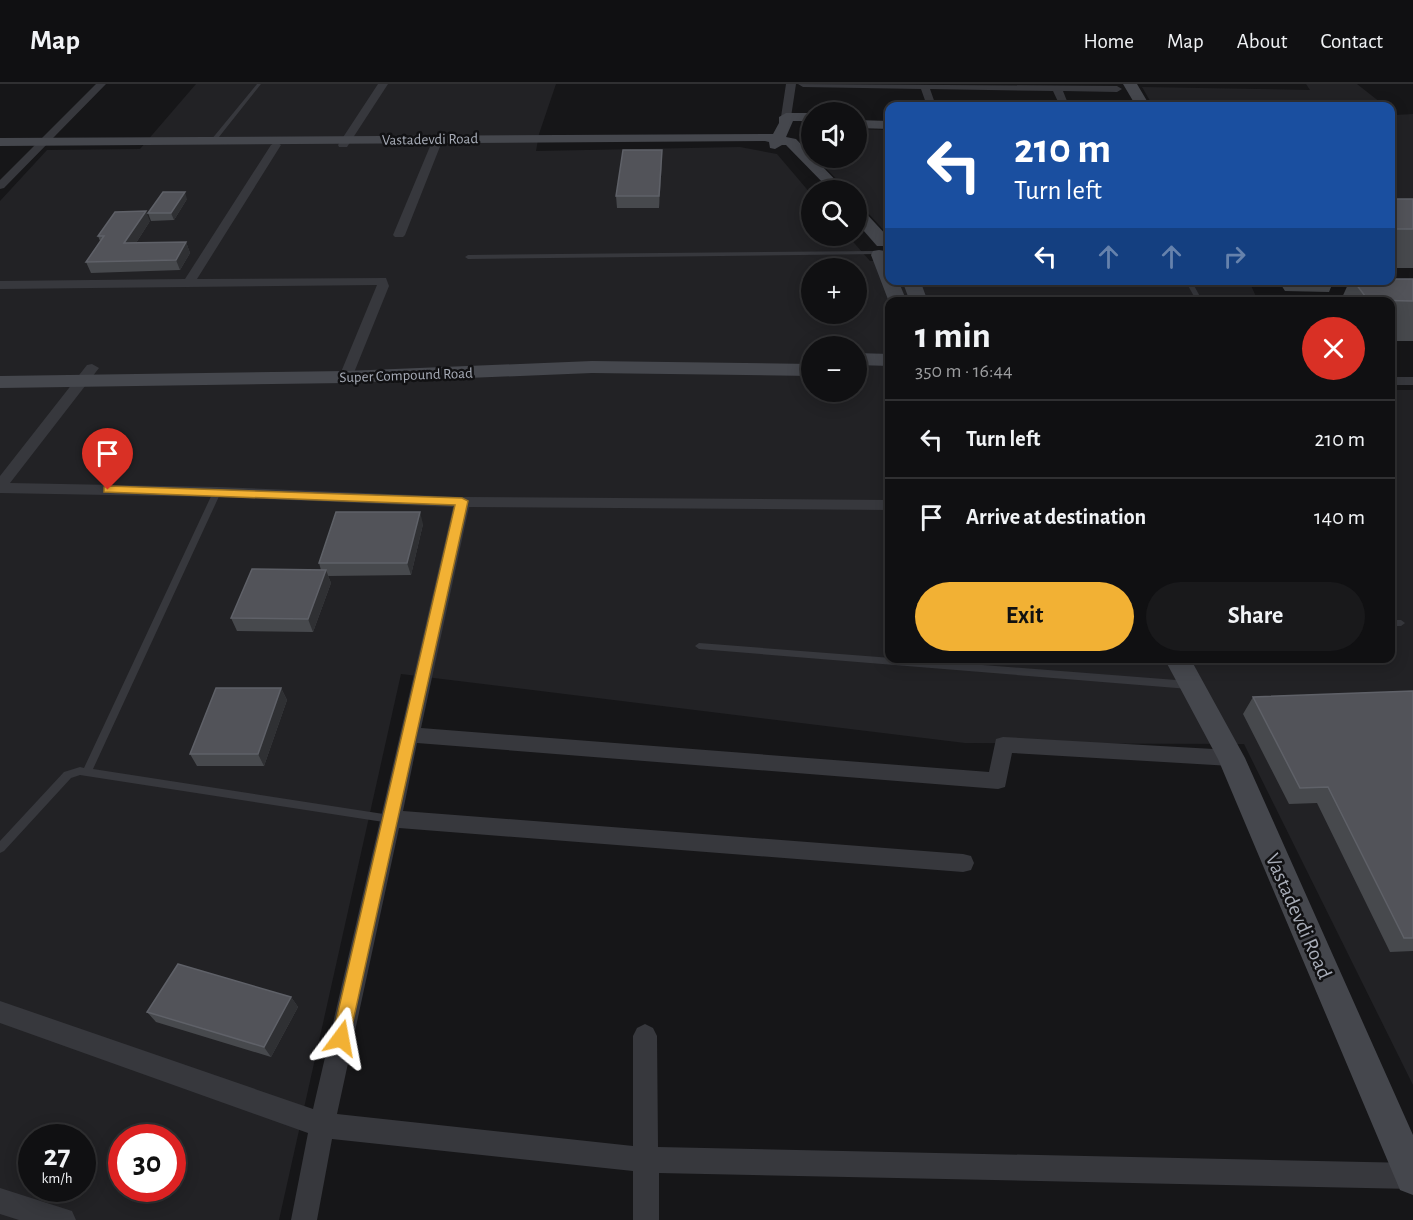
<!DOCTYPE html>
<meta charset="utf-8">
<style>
:root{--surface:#101012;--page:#19191b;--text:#f1f3f6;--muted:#9c9d9f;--line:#303032;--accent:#f2b134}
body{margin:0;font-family:"Alegreya Sans",sans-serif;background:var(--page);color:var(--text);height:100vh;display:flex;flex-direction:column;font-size:22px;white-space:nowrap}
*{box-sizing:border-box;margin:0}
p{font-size:20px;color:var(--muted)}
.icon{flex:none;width:33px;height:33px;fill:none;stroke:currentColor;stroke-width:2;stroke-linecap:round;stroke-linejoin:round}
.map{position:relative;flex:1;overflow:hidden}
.panel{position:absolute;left:885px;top:213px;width:510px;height:366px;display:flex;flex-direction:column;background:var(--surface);border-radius:12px;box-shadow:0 3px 15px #0003,0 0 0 2px var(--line)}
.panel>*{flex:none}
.guide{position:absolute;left:885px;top:18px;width:510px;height:183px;border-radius:12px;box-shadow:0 3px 15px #0003,0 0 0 2px var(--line);background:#1a4fa0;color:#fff;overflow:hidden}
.tools{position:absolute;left:801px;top:18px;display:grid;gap:12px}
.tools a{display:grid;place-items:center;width:66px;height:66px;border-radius:50%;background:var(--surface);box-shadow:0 3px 15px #0003,0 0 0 2px var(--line);font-size:30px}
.speed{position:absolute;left:18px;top:1040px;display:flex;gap:12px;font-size:30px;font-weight:700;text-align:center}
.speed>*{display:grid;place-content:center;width:78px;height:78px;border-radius:50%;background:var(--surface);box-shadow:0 3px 15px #0003,0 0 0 2px var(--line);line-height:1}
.speed small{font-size:15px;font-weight:400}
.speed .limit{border:9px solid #d22;background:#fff;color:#111}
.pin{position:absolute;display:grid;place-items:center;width:51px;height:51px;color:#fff;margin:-62px -26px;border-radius:50% 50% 50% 0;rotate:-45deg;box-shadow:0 0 6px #0007}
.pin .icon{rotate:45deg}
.me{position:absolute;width:66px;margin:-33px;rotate:13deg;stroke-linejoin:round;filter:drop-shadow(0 0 4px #0008)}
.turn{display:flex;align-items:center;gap:21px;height:126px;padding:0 30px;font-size:27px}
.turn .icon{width:78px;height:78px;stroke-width:2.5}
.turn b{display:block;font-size:42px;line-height:51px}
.lanes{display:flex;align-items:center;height:57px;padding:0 30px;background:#0003;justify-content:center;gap:30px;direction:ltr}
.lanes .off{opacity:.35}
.round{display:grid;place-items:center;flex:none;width:63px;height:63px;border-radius:32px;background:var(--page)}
.head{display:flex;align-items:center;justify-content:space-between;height:102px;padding:0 30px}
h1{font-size:36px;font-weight:600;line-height:45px}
.primary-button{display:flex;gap:12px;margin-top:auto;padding:12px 30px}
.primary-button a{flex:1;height:69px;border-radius:36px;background:var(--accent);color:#111;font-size:24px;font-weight:600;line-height:69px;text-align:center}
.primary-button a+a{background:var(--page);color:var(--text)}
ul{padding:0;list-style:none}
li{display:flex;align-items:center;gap:18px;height:78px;padding:0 30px;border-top:2px solid var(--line)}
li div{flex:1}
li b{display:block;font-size:22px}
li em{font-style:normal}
header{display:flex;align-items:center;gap:36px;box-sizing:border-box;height:84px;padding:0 30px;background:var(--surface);border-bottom:2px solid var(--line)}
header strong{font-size:28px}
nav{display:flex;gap:33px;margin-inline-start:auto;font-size:21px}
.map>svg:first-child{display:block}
.built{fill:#222225;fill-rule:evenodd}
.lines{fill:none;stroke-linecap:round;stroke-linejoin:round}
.lane{fill:#37383d;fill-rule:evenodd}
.street{fill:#37383d;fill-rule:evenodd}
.secondary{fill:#45474d;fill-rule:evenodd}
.wall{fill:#47494d}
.shaded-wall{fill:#2f3033}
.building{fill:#525359;stroke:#5f6168;stroke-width:1.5}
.route{fill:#f2b134;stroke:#9d7322;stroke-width:1.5}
.labels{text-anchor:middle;stroke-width:5;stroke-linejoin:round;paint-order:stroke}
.far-street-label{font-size:15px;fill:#a8adb8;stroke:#111113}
.near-street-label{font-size:21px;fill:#a8adb8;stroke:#111113}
</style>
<header>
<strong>Map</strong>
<nav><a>Home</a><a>Map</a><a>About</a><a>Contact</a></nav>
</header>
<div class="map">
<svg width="1413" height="1136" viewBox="0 0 1413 1136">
<rect width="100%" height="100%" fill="#161618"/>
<path class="built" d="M196 0H556L539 50 536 67 740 63 777 70 811 110 812 152H848L870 177H889L890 196 1249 197 1258 217 890 218V574H1390L1391 306H1413V1001L1244 660 965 659 401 590 279 1136H0V117L47 66 140 65ZM812 184H856V230H812ZM812 262H856V308H812ZM32 1053H82V1104H32ZM122 1053H172V1104H122Z
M1306 0H1357L1385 22H1153L1142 3 1310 6Z
M1390 27 1395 31 1413 30V131L1391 128Z
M857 45 889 46V152L857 117 856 106H847L816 74H856Z"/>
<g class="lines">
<path class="lane" d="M257 0H261L215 58H211V56Z
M876 167 879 169 878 170 468 175 465 173 468 171Z
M1185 196H1191L1203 218H1197Z
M214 406H217L221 408 93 685 390 731 394 732 395 735 394 738 390 739 80 691 71 694 4 767 0 769V757L64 688 80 683 84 684Z
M1390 536H1401L1405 539 1401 542H1390Z
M699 559 1189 597 1192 599 1194 601 1192 603 1189 605 699 565 695 562Z"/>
<path class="street" d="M96 0H106L4 104 0 105V96Z
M378 0H388L347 63H339L338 61Z
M786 0H796L791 33 786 36 781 33Z
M798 0 1117 2 1122 5 1117 8 1063 7 1069 22H1060L1053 7 930 5 936 22H927L921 5 803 3Z
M436 57 441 60 405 151 403 153H395L393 151 431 60Z
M276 58 281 61 197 195 386 194 389 202 351 296 346 297 339 293 377 201 0 205V197L185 195 271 61Z
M92 280 99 284 10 399 217 403 462 413 890 416V426L469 423 421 644 989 688 996 655 1003 653 1231 666 1238 668 1241 674 1238 680 1231 682 1012 669 1005 703 998 705 417 659 403 727 963 770 971 772 974 779 971 786 963 788 399 744 337 1030 633 1062V952L637 944 645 940 653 944 657 952 658 1063 1413 1079V1105L659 1089V1136H633V1087L332 1055 317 1136H291L308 1049 0 939V917L313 1025 453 423 217 413 0 409V392L87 281Z
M1390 293H1413V301H1390Z
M0 1104 72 1127 76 1136H19L0 1130Z"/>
<path class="secondary" d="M1123 0H1137L1150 22H1136Z
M786 29H812V37H793L786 53 796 55 845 106H830L786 61H782L775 65 770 64 769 58 765 57 0 62V54L773 50 779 39V33Z
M856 36 890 37V45L856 44Z
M856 123 862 125 889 154V162H877L856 138Z
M879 166 885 167 890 176V196H898L907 218H889L871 171 873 167Z
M902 196H920L928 218H910Z
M856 269 890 270V282L856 281Z
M592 277 812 280V292L592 289 346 299 0 304V292L346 287Z
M1164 574H1190L1245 674 1413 1051V1111L1400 1106 1218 675Z"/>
</g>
<path class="wall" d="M662 66V77L659 124H617L616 112Z
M187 115 174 136 151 137 148 129Z
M1390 115H1413V184H1390Z
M150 137 136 159 186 158 190 169 180 186 91 189 86 178 100 157 98 152Z
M1413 195V257H1390V218H1340L1350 196H1390Z
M1278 196H1334L1329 208 1285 207Z
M423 440 411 491 328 492 331 499 313 548 237 547 231 534 321 486 319 479Z
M281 604 287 616 264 682H197L190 670Z
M1413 607V867L1390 868 1317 719 1289 720 1243 630 1253 613Z
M291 913 298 923 271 973 156 938 147 928Z"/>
<path class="shaded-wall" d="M662 66V77L659 124V112Z
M185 108 187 115 174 136 171 129Z
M146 127 150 137 129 170 124 159Z
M186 158 190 169 180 186 176 176Z
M420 428 423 440 411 491 407 479Z
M326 486 331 499 313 548 308 535Z
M281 604 287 616 264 682 258 670Z
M291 913 298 923 271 973 264 963Z"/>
<path class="building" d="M1023 20 1079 22H1023Z
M623 66H662L659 112H616Z
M163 108H185L171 129H148Z
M1390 115H1413V145H1390Z
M146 127 124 159 186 158 176 176 86 178 104 152H98L115 128Z
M1390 195H1413V217L1368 216 1353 196H1390Z
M336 428H420L407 479H319Z
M252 485 326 486 308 535 231 534Z
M216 604H281L258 670H190Z
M1413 607V854H1404L1328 703 1300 704 1253 613Z
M178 880 291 913 264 963 147 928Z"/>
<path class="route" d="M108 402 462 414 468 417 348 960 341 962 335 960 332 954 455 421 104 408V403Z"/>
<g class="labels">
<g class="far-street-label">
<text transform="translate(430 55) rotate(-1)" y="5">Vastadevdi Road</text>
<text transform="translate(406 291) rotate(-2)" y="5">Super Compound Road</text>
</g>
<g class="near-street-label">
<text transform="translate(1299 832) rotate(66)" y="7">Vastadevdi Road</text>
</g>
</g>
</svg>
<div class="tools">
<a><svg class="icon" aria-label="sound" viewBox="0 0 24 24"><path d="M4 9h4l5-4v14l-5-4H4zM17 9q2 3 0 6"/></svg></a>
<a><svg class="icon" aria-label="search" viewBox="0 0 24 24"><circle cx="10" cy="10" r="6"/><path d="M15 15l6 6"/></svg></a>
<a>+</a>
<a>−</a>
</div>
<div class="speed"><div>27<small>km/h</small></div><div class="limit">30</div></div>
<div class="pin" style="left:108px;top:406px;background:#d93025"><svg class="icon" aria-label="arrive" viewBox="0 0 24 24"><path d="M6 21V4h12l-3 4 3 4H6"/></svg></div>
<svg class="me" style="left:341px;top:954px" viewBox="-20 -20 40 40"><path d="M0-17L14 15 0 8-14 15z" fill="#f2b134" stroke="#fff" stroke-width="4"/></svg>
<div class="guide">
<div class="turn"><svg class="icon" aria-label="left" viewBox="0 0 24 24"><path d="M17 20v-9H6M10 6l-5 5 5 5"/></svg><div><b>210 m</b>Turn left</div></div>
<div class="lanes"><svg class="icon" aria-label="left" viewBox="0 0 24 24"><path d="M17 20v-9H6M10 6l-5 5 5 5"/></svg><svg class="icon off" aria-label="ahead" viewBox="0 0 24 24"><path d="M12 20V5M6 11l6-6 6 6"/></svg><svg class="icon off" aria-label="ahead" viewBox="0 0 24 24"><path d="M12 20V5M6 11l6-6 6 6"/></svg><svg class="icon off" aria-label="right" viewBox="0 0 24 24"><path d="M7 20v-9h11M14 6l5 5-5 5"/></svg></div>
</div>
<section class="panel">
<div class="head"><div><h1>1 min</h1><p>350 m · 16:44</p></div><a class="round" style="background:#d93025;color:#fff"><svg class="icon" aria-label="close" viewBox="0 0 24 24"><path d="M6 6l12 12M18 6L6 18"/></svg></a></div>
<ul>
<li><svg class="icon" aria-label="left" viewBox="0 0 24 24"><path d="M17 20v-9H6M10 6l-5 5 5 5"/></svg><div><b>Turn left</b></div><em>210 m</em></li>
<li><svg class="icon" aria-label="arrive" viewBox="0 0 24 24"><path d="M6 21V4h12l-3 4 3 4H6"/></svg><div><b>Arrive at destination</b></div><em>140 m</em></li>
</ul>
<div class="primary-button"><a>Exit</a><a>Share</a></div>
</section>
</div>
